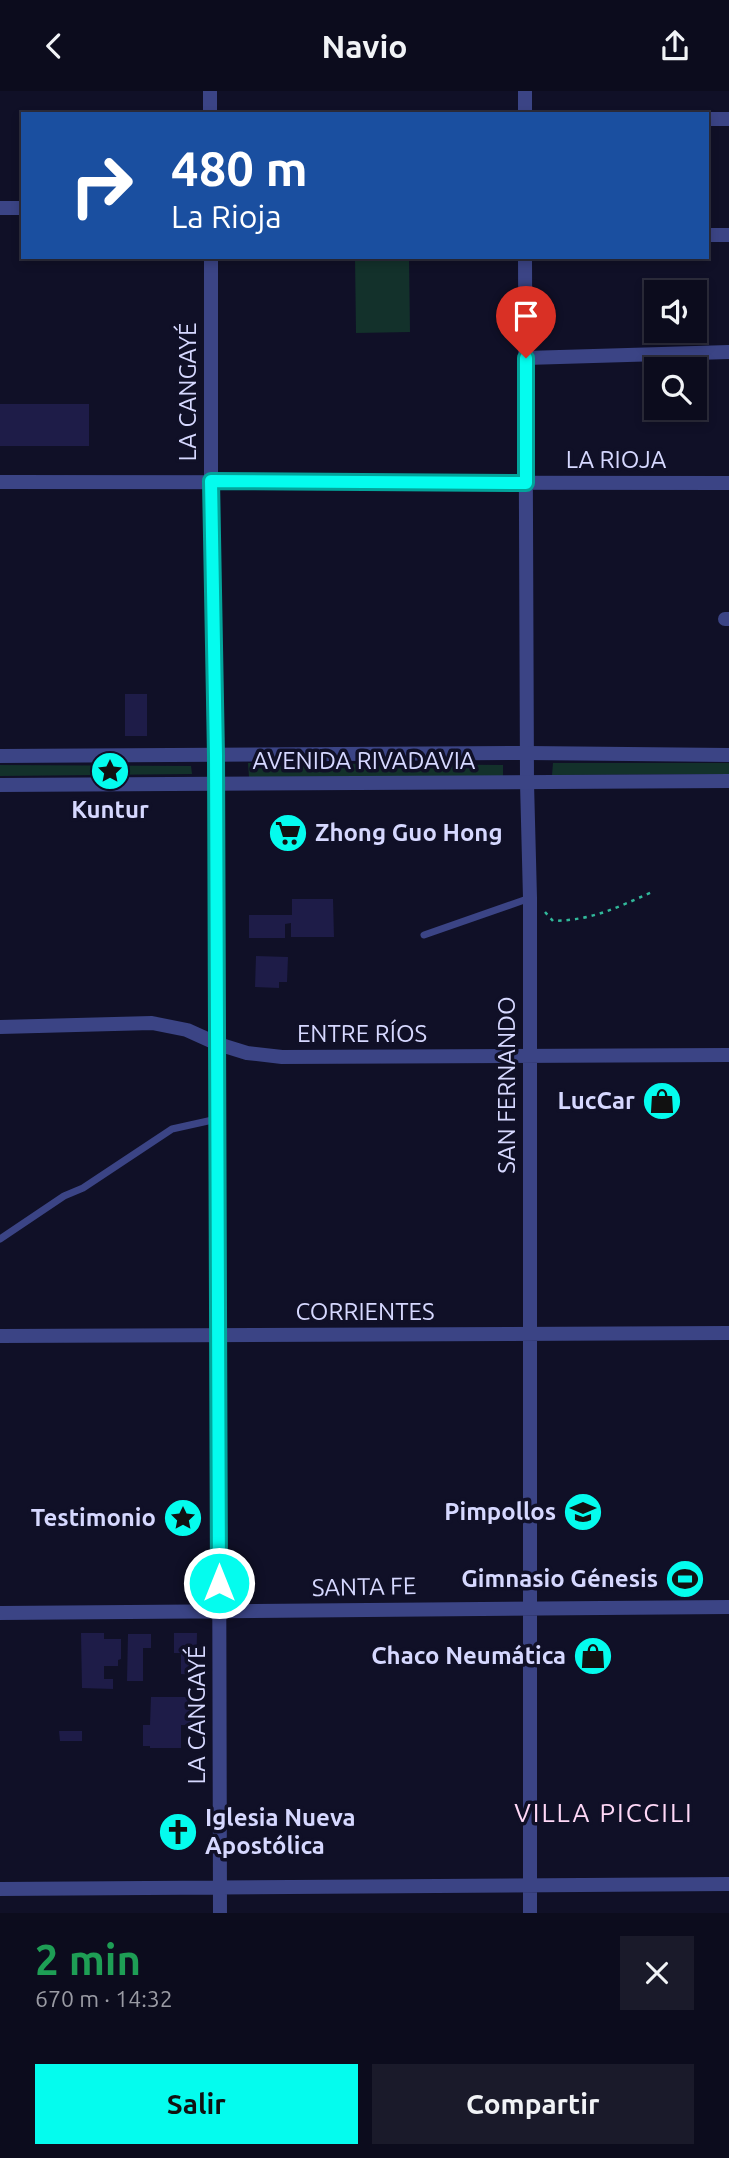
<!DOCTYPE html>
<html lang="es">
<meta charset="utf-8">
<style>
:root{--surface:#0c0c1d;--page:#1a1a2a;--text:#f1f3f6;--muted:#9a9ba4;--line:#2c2c3b;--accent:#04fcee}
body{margin:0;font-family:Ubuntu,sans-serif;background:var(--page);color:var(--text);height:100vh;display:flex;flex-direction:column;font-size:26px;white-space:nowrap}
*{box-sizing:border-box;margin:0}
p{font-size:23px;color:var(--muted)}
.icon{flex:none;width:38px;height:38px;fill:none;stroke:currentColor;stroke-width:2;stroke-linecap:round;stroke-linejoin:round}
.map{position:relative;height:1822px;overflow:hidden}
.sheet{display:flex;flex-direction:column;background:var(--surface);flex:1}
.sheet>*{flex:none}
.banner{position:absolute;left:21px;top:21px;width:688px;height:147px;border-radius:0px;box-shadow:0 4px 10px #0003,0 0 0 2px var(--line);background:#1a4fa0;color:#fff;overflow:hidden}
.controls{position:absolute;left:644px;top:189px;display:grid;gap:14px}
.controls a{display:grid;place-items:center;width:63px;height:63px;border-radius:0px;background:var(--surface);box-shadow:0 4px 10px #0003,0 0 0 2px var(--line);font-size:35px}
.pin{position:absolute;display:grid;place-items:center;width:60px;height:60px;color:#fff;margin:-72px -30px;border-radius:50% 50% 50% 0;rotate:-45deg;box-shadow:0 0 7px #0007}
.pin .icon{rotate:45deg}
.me{position:absolute;width:77px;margin:-38px;rotate:0deg;stroke-linejoin:round;filter:drop-shadow(0 0 5px #0008)}
.turn{display:flex;align-items:center;gap:24px;height:147px;padding:0 35px;font-size:32px}
.turn .icon{width:91px;height:91px;stroke-width:2.5}
.turn b{display:block;font-size:49px;line-height:60px}
.round{display:grid;place-items:center;flex:none;width:74px;height:74px;border-radius:0px;background:var(--page)}
.summary{display:flex;align-items:center;justify-content:space-between;height:119px;padding:0 35px}
h1{font-size:42px;font-weight:600;line-height:52px;color:#1e9e55}
.cta{display:flex;gap:14px;margin-top:auto;padding:14px 35px}
.cta a{flex:1;height:80px;border-radius:0px;background:var(--accent);color:#111;font-size:28px;font-weight:600;line-height:80px;text-align:center}
.cta a+a{background:var(--page);color:var(--text)}
header{display:flex;justify-content:space-between;align-items:center;height:91px;padding:0 35px;background:var(--surface);font-size:32px;font-weight:600}
.map>svg:first-child{display:block}
.green{fill:#13312b}
.building{fill:#1e1c48}
.lines{fill:none;stroke-linecap:round;stroke-linejoin:round}
.path{stroke:#31b89a;stroke-width:2.5;stroke-dasharray:3.5 5;stroke-linecap:butt}
.service{stroke:#3b4485;stroke-width:7}
.minor{stroke:#3b4485;stroke-width:14}
.tertiary{stroke:#3b4485;stroke-width:14}
.route-casing{stroke:#03a49b;stroke-width:18}
.route{stroke:#04fcee;stroke-width:12}
.labels{text-anchor:middle;stroke-width:7;stroke-linejoin:round;paint-order:stroke}
.street-label{font-size:24px;fill:#d6d8ff;stroke:#101027}
.poi-label{font-size:24px;font-weight:bold;fill:#d6d8ff;stroke:#101027;text-anchor:end}
.neighbourhood-label{font-size:26px;letter-spacing:2px;fill:#ffd8f7;stroke:#101027}
</style>
<header><svg class="icon" aria-label="back" viewBox="0 0 24 24"><path d="M15 5l-7 7 7 7"/></svg>Navio<svg class="icon" aria-label="share" viewBox="0 0 24 24"><path d="M12 15V3M7 8l5-5 5 5M5 13v7h14v-7"/></svg></header>
<div class="map">
<svg width="729" height="1822" viewBox="0 0 729 1822">
<rect width="100%" height="100%" fill="#101027"/>
<path class="green" d="M355 166H409L410 241 356 242Z
M248 672 503 674V685L249 686Z
M553 672H729V683L552 684Z
M0 674 191 675 192 683 0 685Z"/>
<path class="building" d="M0 313H89V355H0Z
M125 603H147V645H125Z
M292 808H333L334 846H291V832L285 833V847H249V824H292Z
M256 865 288 866 287 891H279V897L255 896Z
M81 1542H104V1548H121V1568L118 1569V1575H104V1588H113V1598L82 1597Z
M174 1542H197L196 1584 181 1583V1562H174Z
M128 1543H151V1557H143V1590H127Z
M151 1606H196V1634H181V1657H150V1655H143V1634H150Z
M59 1640H82V1650H60Z"/>
<g class="lines">
<path class="path" d="M545 821 553 830C593 829 616 817 652 801"/>
<path class="service" d="M424 844 530 807
M0 1148 64 1105 83 1097 172 1038 217 1028"/>
<path class="minor" d="M210 0V23
M525 0V23
M707 28H729
M0 117H23
M707 144H729
M211 166V390L218 953 220 1822
M525 166 527 692 530 807V1822
M526 267 729 261
M0 391 729 392
M725 528H729
M0 936 152 932 187 939 218 953 247 962 282 966 729 964
M0 1245 729 1242
M0 1522 729 1516
M0 1798 729 1793"/>
<path class="tertiary" d="M0 665 528 662 729 664
M0 694 729 690"/>
</g>
<g class="lines">
<g class="route-casing">
<path id="route" d="M219 1492 216 664 211 390 526 392V267"/>
</g>
<use href="#route" class="route"/>
</g>
<defs>
<g id="sight-disc" transform="scale(2.0125)"><circle r="9.5" fill="#04fcee" stroke="#101027"/><path d="M0-6L1.8-2.2L6-1.7L2.9 1.2L3.7 5.4L0 3.3L-3.7 5.4L-2.9 1.2L-6-1.7L-1.8-2.2Z" fill="#111"/></g>
<g id="supermarket-disc" transform="scale(2.0125)"><circle r="9.5" fill="#04fcee" stroke="#101027"/><path d="M-6-5.5h2.5l.6 2H6L4.5 2H-2.5L-4.4-4H-6ZM-1.5 3.2a1.3 1.3 0 1 0 .1 0ZM3 3.2a1.3 1.3 0 1 0 .1 0Z" fill="#111"/></g>
<g id="shop-disc" transform="scale(2.0125)"><circle r="9.5" fill="#04fcee" stroke="#101027"/><path d="M-5-2.5h2.3a2.7 3.5 0 0 1 5.4 0H5L5.5 6h-11ZM-1.5-2.5h3a1.5 2.3 0 0 0-3 0Z" fill="#111"/></g>
<g id="school-disc" transform="scale(2.0125)"><circle r="9.5" fill="#04fcee" stroke="#101027"/><path d="M0-5L7-2L0 1L-7-2ZM-4 1L0 2.5L4 1V4Q0 6-4 4Z" fill="#111"/></g>
<g id="stadium-disc" transform="scale(2.0125)"><circle r="9.5" fill="#04fcee" stroke="#101027"/><path d="M0-5a6.5 5 0 1 0 0 10a6.5 5 0 1 0 0-10ZM-3.5-1.8h7v3.6h-7Z" fill="#111"/></g>
<g id="church-disc" transform="scale(2.0125)"><circle r="9.5" fill="#04fcee" stroke="#101027"/><path d="M-1.2-6h2.4v3.5h3.3v2.4h-3.3V6h-2.4V-.1h-3.3v-2.4h3.3Z" fill="#111"/></g>
</defs>
<g fill-rule="evenodd">
<use href="#sight-disc" x="110" y="680"/>
<use href="#supermarket-disc" x="288" y="742"/>
<use href="#shop-disc" x="662" y="1010"/>
<use href="#school-disc" x="583" y="1421"/>
<use href="#sight-disc" x="183" y="1427"/>
<use href="#stadium-disc" x="685" y="1488"/>
<use href="#shop-disc" x="593" y="1565"/>
<use href="#church-disc" x="178" y="1741"/>
</g>
<g class="labels">
<g class="street-label">
<text transform="translate(188 301) rotate(-90)" y="8">LA CANGAYÉ</text>
<text x="616" y="377">LA RIOJA</text>
<text x="364" y="678">AVENIDA RIVADAVIA</text>
<text x="362" y="951">ENTRE RÍOS</text>
<text transform="translate(507 994) rotate(-90)" y="8">SAN FERNANDO</text>
<text x="365" y="1229">CORRIENTES</text>
<text transform="translate(364 1496) rotate(-1)" y="8">SANTA FE</text>
<text transform="translate(197 1624) rotate(-90)" y="8">LA CANGAYÉ</text>
</g>
<g class="poi-label">
<text x="110" y="727" text-anchor="middle">Kuntur</text>
<text x="315" y="750" text-anchor="start">Zhong Guo Hong</text>
<text x="635" y="1018">LucCar</text>
<text x="556" y="1429">Pimpollos</text>
<text x="156" y="1435">Testimonio</text>
<text x="658" y="1496">Gimnasio Génesis</text>
<text x="566" y="1573">Chaco Neumática</text>
<text x="205" y="1735" text-anchor="start">Iglesia Nueva<tspan x="205" dy="28">Apostólica</tspan></text>
</g>
<g class="neighbourhood-label">
<text x="604" y="1731">VILLA PICCILI</text>
</g>
</g>
</svg>
<div class="controls">
<a><svg class="icon" aria-label="sound" viewBox="0 0 24 24"><path d="M4 9h4l5-4v14l-5-4H4zM17 9q2 3 0 6"/></svg></a>
<a><svg class="icon" aria-label="search" viewBox="0 0 24 24"><circle cx="10" cy="10" r="6"/><path d="M15 15l6 6"/></svg></a>
</div>
<div class="pin" style="left:526px;top:267px;background:#d93025"><svg class="icon" aria-label="arrive" viewBox="0 0 24 24"><path d="M6 21V4h12l-3 4 3 4H6"/></svg></div>
<svg class="me" style="left:219px;top:1492px" viewBox="-20 -20 40 40"><circle r="17" fill="#04fcee" stroke="#fff" stroke-width="3"/><path d="M0-11L8 9 0 5-8 9z" fill="#fff"/></svg>
<div class="banner">
<div class="turn"><svg class="icon" aria-label="right" viewBox="0 0 24 24"><path d="M7 20v-9h11M14 6l5 5-5 5"/></svg><div><b>480 m</b>La Rioja</div></div>
</div>
</div>
<section class="sheet">
<div class="summary"><div><h1>2 min</h1><p>670 m · 14:32</p></div><a class="round"><svg class="icon" aria-label="close" viewBox="0 0 24 24"><path d="M6 6l12 12M18 6L6 18"/></svg></a></div>
<div class="cta"><a>Salir</a><a>Compartir</a></div>
</section>
